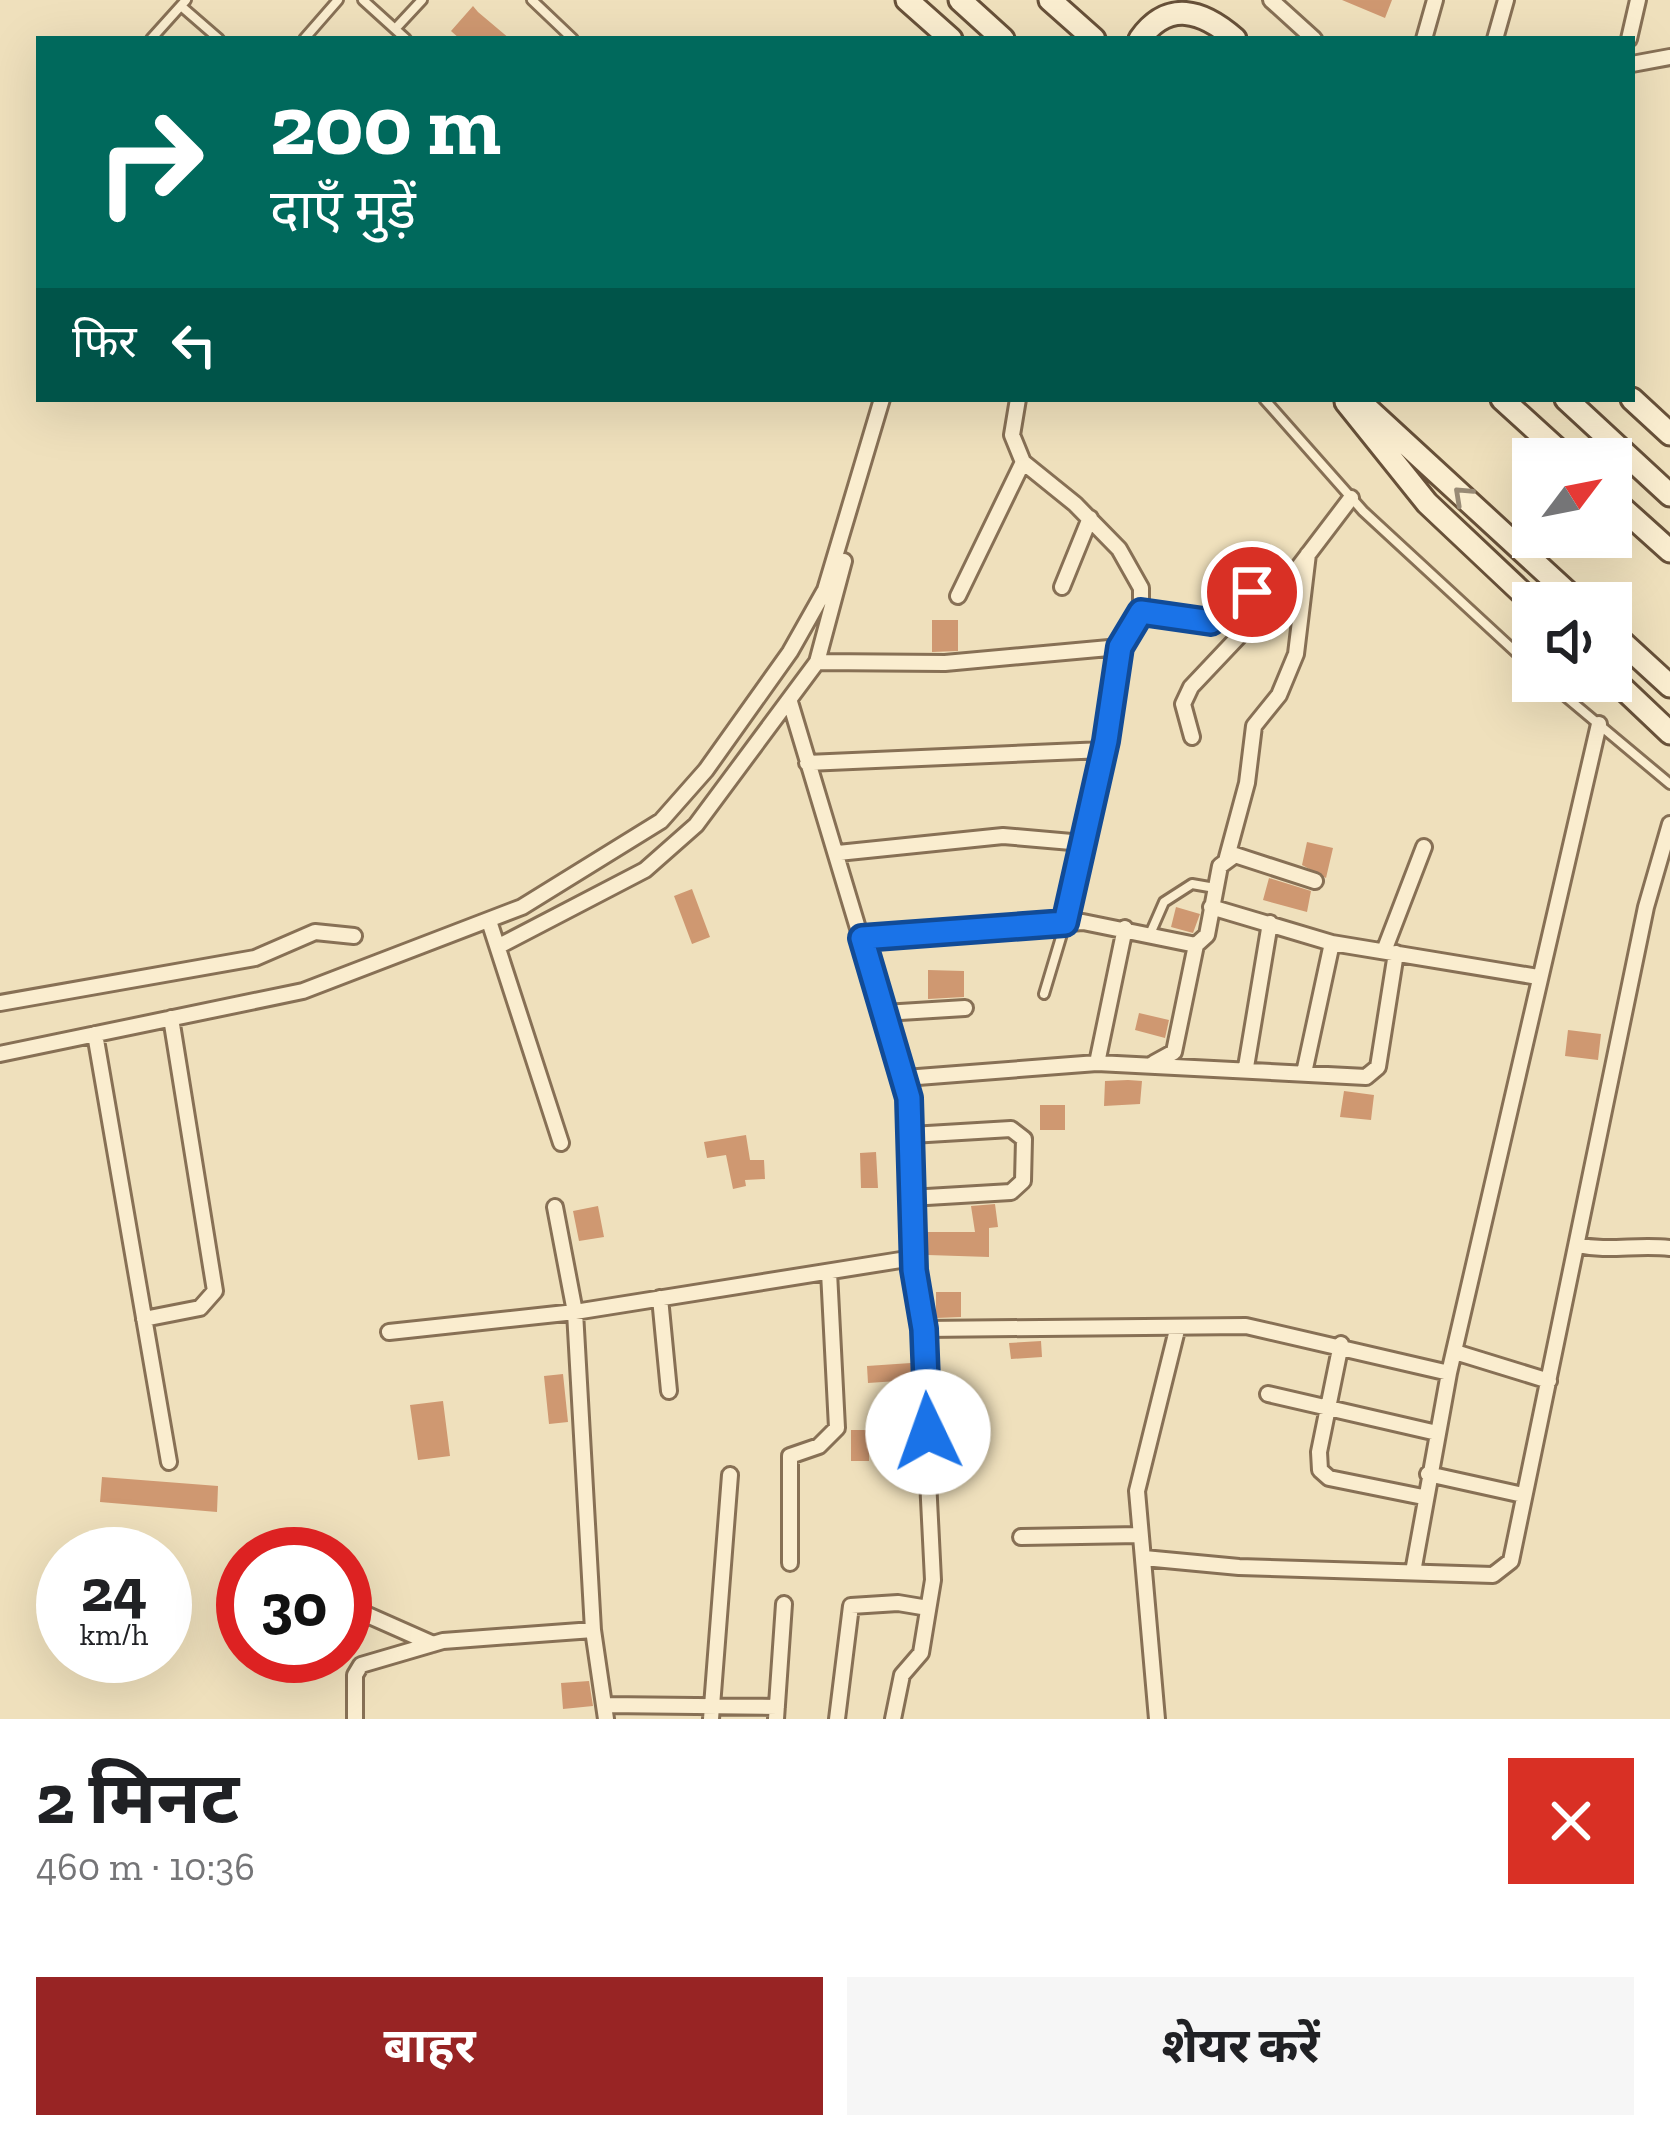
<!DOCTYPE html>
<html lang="hi">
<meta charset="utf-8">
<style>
:root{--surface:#fff;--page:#f6f6f6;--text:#202124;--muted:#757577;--accent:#982424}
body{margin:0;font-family:"Zilla Slab","Noto Sans Devanagari",serif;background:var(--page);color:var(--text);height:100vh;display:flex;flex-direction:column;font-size:45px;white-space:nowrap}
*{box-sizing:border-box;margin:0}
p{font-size:39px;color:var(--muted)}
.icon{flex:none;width:66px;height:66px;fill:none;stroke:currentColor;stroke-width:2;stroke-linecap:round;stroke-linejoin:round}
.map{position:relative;height:1719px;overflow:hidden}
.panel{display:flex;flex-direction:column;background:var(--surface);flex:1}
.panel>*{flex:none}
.guide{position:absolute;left:36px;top:36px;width:1599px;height:366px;border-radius:0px;box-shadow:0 12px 48px #0002;background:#00695c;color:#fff;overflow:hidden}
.needle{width:78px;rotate:58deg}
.controls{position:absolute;left:1512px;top:438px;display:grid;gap:24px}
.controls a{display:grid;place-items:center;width:120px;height:120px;border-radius:0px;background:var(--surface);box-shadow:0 12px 48px #0002;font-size:60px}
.speed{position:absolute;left:36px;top:1527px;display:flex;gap:24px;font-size:60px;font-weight:700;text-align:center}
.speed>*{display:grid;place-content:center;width:156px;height:156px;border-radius:50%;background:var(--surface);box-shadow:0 12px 48px #0002;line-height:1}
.speed small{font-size:30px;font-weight:400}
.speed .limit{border:18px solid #d22;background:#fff;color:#111}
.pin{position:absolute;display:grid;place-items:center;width:102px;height:102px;color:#fff;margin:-51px;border:6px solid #fff;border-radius:50%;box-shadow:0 3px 12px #0007}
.me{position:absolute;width:132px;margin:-66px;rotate:357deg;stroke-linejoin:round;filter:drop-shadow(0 0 9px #0008)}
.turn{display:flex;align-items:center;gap:42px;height:252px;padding:0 36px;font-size:54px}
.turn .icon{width:156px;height:156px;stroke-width:2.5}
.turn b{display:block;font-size:84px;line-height:102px}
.then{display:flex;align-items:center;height:114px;padding:0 36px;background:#0003;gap:24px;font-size:45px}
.round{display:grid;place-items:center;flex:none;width:126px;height:126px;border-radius:0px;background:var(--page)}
.summary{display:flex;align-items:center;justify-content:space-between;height:204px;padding:0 36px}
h1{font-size:72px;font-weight:700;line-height:90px}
.cta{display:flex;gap:24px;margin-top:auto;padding:24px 36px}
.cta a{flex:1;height:138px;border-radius:0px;background:var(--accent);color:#fff;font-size:48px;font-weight:700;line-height:138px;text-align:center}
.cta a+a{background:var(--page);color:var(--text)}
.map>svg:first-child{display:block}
.building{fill:#cf9871}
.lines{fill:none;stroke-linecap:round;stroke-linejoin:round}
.lane-casing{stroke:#877055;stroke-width:14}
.street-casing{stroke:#877055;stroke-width:20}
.secondary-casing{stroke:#685139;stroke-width:27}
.lane{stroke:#faedcf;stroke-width:8}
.street{stroke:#faedcf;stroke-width:14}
.secondary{stroke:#faedcf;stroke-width:21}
.oneway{stroke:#988a75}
.route-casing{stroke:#114b97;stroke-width:30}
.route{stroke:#1a73e8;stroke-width:21}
</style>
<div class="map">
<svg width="1670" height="1719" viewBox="0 0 1670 1719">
<rect width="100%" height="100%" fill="#efe0bc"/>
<path class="building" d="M1342 0H1392L1385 18Z
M473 6 478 12 510 39H460L451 31Z
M932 620H958V651L932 652Z
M1307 842 1333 848 1326 878 1302 865Z
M1269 878 1311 891 1307 912 1263 900Z
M692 889 710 937 692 944 674 896Z
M1176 907 1200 914 1193 933 1171 927Z
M928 970 964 971V997L928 999Z
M1139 1013 1169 1020 1165 1038 1135 1030Z
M1568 1030 1601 1034 1598 1060 1565 1056Z
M1128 1080 1142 1081 1140 1104 1104 1106 1105 1081Z
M1344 1091 1374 1095 1371 1120 1340 1117Z
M1040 1105H1065V1130H1040Z
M746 1135 750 1160H764L765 1179 745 1180 746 1186 733 1189 726 1155 707 1158 704 1142Z
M876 1152 878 1188H861L860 1153Z
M995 1204 998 1227 989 1228V1257L928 1255 927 1232H975L971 1206Z
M598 1206 604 1237 579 1241 573 1211Z
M936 1292H961V1317L936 1318Z
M1041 1341 1042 1357 1011 1359 1009 1343Z
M911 1363 912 1380 868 1383 867 1366Z
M563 1374 568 1422 549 1424 544 1376Z
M443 1401 450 1456 418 1460 410 1405Z
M851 1430H869V1461H851Z
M102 1477 218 1486 217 1512 100 1502Z
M589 1681 593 1706 563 1709 561 1683Z"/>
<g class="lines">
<g class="lane-casing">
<path id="lane" d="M363 0 406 39
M532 0 573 39
M181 6 219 39
M395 29 422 0
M151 39 186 0
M304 39 338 0
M1264 399 1363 511 1533 668
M1547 681 1670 784
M1150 934 1164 902 1192 884 1215 888
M1044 994 1065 924"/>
</g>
<g class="street-casing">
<path id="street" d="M1271 0 1314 39
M1424 39 1435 0
M1495 39 1506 0
M1629 39 1638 0
M1632 64 1670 57
M1018 399 1012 435 1023 462 1075 504 1119 549 1141 588V612L1120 647 1106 741 1065 923
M1062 587 1090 518
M958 596 1023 462
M1141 612 1212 622 1245 594 1275 598
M817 662 945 663 1120 647
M790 702 909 1098 933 1580 921 1653 902 1675 893 1719
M1192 737 1183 704 1191 687 1275 598 1351 498
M807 763 1104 750
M838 853 1003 836 1083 843
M1227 857 1247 783 1254 726 1279 695 1296 654 1308 554
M1211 907 1332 943 1538 977
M489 921 561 1143
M862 938 1083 922 1196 945 1207 935 1220 866 1235 855 1315 881
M499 946 645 870 696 825 817 662 844 561
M1384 951 1424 847
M0 1003 255 958 315 932 354 936
M884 1013 965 1008
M95 1034 169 1462
M0 1054 303 991 522 907 661 821 706 770 790 652 825 590 882 399
M1097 1063 1125 928
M1154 1063 1174 1052 1196 945
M1246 1067 1270 923
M1304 1073 1332 943
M905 1078 1097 1063 1366 1077 1378 1067 1396 953
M910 1198 1011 1192 1023 1181 1024 1139 1011 1129 911 1135
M555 1207 575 1312 593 1630 606 1719
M1577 1245C1609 1252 1637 1244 1670 1248
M660 1298 669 1391
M144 1319 200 1308 215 1291 171 1018
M924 1329 1246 1326 1449 1373
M389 1332 575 1312 913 1258
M1341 1344 1319 1452 1320 1470 1329 1478 1423 1497
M1455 1352 1549 1381
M1268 1394 1437 1433
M1428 1474 1523 1495
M1021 1537 1140 1535
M1144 1558 1239 1567 1493 1575 1511 1561 1646 907 1670 824
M790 1563V1456L819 1446 837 1428 829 1272
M1413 1572 1449 1373 1599 724
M363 1613 433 1644
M605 1705 777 1707
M355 1719V1675L361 1665 443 1641 593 1630
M711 1719 730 1475
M776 1719 784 1604
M837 1719 851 1606 898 1603 928 1608
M1157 1719 1137 1491 1177 1330"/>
</g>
<g class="secondary-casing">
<path id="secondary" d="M907 0 951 39
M960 0 1003 39
M1050 0 1094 39
M1140 39C1168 0 1202 10 1235 39
M1357 399 1579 603
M1502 399 1568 459
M1566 399 1670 495
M1632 399 1670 434
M1346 402 1427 503 1533 603
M1611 498 1670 551
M1611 632 1670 686
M1611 677 1670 733"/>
</g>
<use href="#lane" class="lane"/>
<use href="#street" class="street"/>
<use href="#secondary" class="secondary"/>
</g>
<defs><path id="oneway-chevron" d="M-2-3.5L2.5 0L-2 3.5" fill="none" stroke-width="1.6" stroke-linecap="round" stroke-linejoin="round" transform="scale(3)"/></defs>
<use class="oneway" href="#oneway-chevron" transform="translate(1462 495) rotate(-137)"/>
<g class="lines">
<g class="route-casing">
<path id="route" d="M928 1432 924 1329 914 1270 909 1098 862 938 1065 923 1106 741 1120 647 1141 612 1211 622 1252 592"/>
</g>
<use href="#route" class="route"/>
</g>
</svg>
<div class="controls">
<a><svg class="needle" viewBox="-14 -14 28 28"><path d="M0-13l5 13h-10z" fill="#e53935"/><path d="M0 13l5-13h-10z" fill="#757577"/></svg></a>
<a><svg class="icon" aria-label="sound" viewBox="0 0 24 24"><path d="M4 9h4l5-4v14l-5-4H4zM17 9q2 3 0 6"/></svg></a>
</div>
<div class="speed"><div>24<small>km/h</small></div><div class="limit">30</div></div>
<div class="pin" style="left:1252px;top:592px;background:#d93025"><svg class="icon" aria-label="arrive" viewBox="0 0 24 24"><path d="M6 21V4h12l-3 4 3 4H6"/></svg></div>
<svg class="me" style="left:928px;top:1432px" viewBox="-20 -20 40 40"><circle r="19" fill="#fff"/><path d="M0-13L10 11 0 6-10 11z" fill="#1a73e8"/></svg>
<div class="guide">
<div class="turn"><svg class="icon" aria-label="right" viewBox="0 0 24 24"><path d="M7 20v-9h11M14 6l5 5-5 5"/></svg><div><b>200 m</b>दाएँ मुड़ें</div></div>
<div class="then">फिर<svg class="icon" aria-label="left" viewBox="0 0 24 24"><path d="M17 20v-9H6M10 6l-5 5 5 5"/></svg></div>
</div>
</div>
<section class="panel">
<div class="summary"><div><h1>2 मिनट</h1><p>460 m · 10:36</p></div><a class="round" style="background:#d93025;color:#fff"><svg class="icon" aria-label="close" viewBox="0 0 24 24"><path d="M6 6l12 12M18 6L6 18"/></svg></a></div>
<div class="cta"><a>बाहर</a><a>शेयर करें</a></div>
</section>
